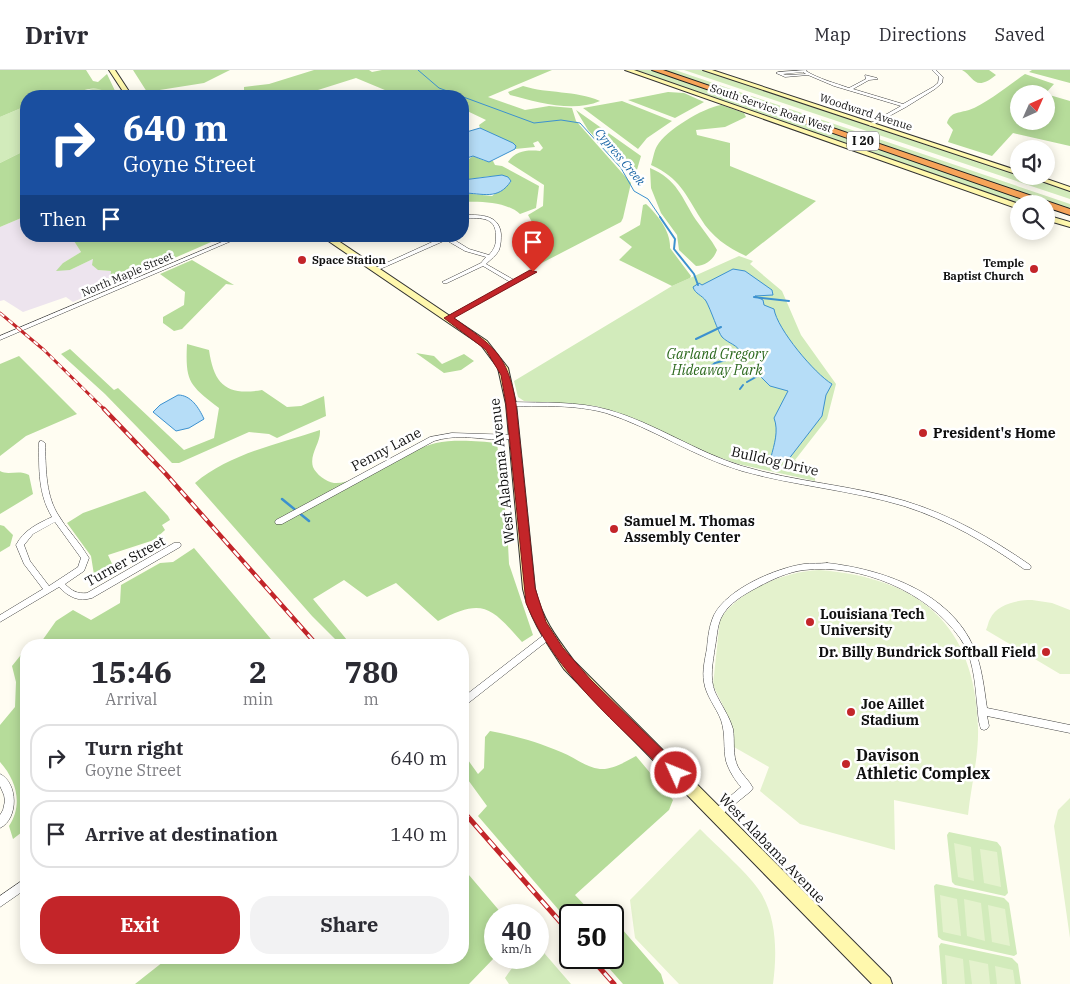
<!DOCTYPE html>
<style>
:root{--surface:#fff;--page:#f2f2f3;--text:#2b2b33;--muted:#7c7c81;--line:#e1e1e2;--accent:#c32529}
body{margin:0;font-family:"IBM Plex Serif",serif;background:var(--page);color:var(--text);height:100vh;display:flex;flex-direction:column;font-size:19px;white-space:nowrap}
*{box-sizing:border-box;margin:0}
p{font-size:16px;color:var(--muted)}
.icon{flex:none;width:28px;height:28px;fill:none;stroke:currentColor;stroke-width:2;stroke-linecap:round;stroke-linejoin:round}
.map{position:relative;flex:1;overflow:hidden}
.details{position:absolute;left:20px;top:569px;width:449px;height:325px;display:flex;flex-direction:column;background:var(--surface);border-radius:20px;box-shadow:0 2px 12px #0003}
.details>*{flex:none}
.banner{position:absolute;left:20px;top:20px;width:449px;height:152px;border-radius:20px;box-shadow:0 2px 12px #0003;background:#1a4fa0;color:#fff;overflow:hidden}
.needle{width:32px;rotate:45deg}
.tools{position:absolute;left:1010px;top:15px;display:grid;gap:10px}
.tools a{display:grid;place-items:center;width:45px;height:45px;border-radius:50%;background:var(--surface);box-shadow:0 2px 12px #0003;font-size:25px}
.speed{position:absolute;left:484px;top:834px;display:flex;gap:10px;font-size:25px;font-weight:700;text-align:center}
.speed>*{display:grid;place-content:center;width:65px;height:65px;border-radius:50%;background:var(--surface);box-shadow:0 2px 12px #0003;line-height:1}
.speed small{font-size:12px;font-weight:400}
.speed .limit{border:2px solid #111;border-radius:8px;background:#fff;color:#111}
.pin{position:absolute;display:grid;place-items:center;width:42px;height:42px;color:#fff;margin:-51px -21px;border-radius:50% 50% 50% 0;rotate:-45deg;box-shadow:0 0 5px #0007}
.pin .icon{rotate:45deg}
.me{position:absolute;width:55px;margin:-28px;rotate:314deg;stroke-linejoin:round;filter:drop-shadow(0 0 4px #0008)}
.turn{display:flex;align-items:center;gap:18px;height:105px;padding:0 20px;font-size:22px}
.turn .icon{width:65px;height:65px;stroke-width:2.5}
.turn b{display:block;font-size:35px;line-height:42px}
.then{display:flex;align-items:center;height:48px;padding:0 20px;background:#0003;gap:10px;font-size:19px}
.eta{display:flex;justify-content:space-evenly;align-items:center;height:85px;text-align:center}
.eta b{font-size:30px;font-weight:800;line-height:35px}
.button{display:flex;gap:10px;margin-top:auto;padding:10px 20px}
.button a{flex:1;height:58px;border-radius:20px;background:var(--accent);color:#fff;font-size:20px;font-weight:800;line-height:58px;text-align:center}
.button a+a{background:var(--page);color:var(--text)}
ul{padding:0;list-style:none}
li{display:flex;align-items:center;gap:15px;height:68px;margin:0 10px 8px;padding:0 10px;border:2px solid var(--line);border-radius:20px}
li div{flex:1}
li b{display:block;font-size:19px}
li em{font-style:normal}
header{display:flex;align-items:center;gap:30px;box-sizing:border-box;height:70px;padding:0 25px;background:var(--surface);border-bottom:1px solid var(--line)}
header strong{font-size:24px}
nav{display:flex;gap:28px;margin-inline-start:auto;font-size:18px}
.map>svg:first-child{display:block}
.industrial{fill:#ede4ee}
.green{fill:#d2ebbb}
.forest{fill:#b6dc9a}
.pitch{fill:#e4f2cd}
.water{fill:#b6ddf7;stroke:#3c91cf}
.lines{fill:none;stroke-linecap:round;stroke-linejoin:round}
.stream-far2{stroke:#3c91cf;stroke-width:1}
.stream-far1{stroke:#3c91cf;stroke-width:2}
.stream{stroke:#3c91cf;stroke-width:2.5}
.minor-casing{stroke:#434343;stroke-width:1}
.secondary-casing{stroke:#323232;stroke-width:2}
.motorway-casing{stroke:#212121;stroke-width:2}
.minor{fill:#fff;fill-rule:evenodd}
.secondary{fill:#fff8ad;fill-rule:evenodd}
.motorway{fill:#f6a459;fill-rule:evenodd}
.rail-far2-casing{stroke:#c32529;stroke-width:3}
.rail-far1-casing{stroke:#c32529;stroke-width:4.5}
.rail-casing{stroke:#c32529;stroke-width:5}
.rail-far2{stroke:#fff;stroke-width:2;stroke-dasharray:5.5;stroke-linecap:butt}
.rail-far1{stroke:#fff;stroke-width:2.5;stroke-dasharray:8;stroke-linecap:butt}
.rail{stroke:#fff;stroke-width:3;stroke-dasharray:10;stroke-linecap:butt}
.route{fill:#c32529;stroke:#7f181b}
.poi-dot{fill:#c32529;stroke:#fff;stroke-width:2}
.labels{text-anchor:middle;stroke-width:5;stroke-linejoin:round;paint-order:stroke}
.far-street-label{font-size:11px;fill:#101010;stroke:#fff}
.far-poi-label{font-size:11px;font-weight:bold;fill:#101010;stroke:#fff;text-anchor:start}
.shield{fill:#fff;stroke:#585858;stroke-width:1}
.shield-label{font-size:12px;font-weight:bold;fill:#101010}
.far-water-label{font-size:12px;font-style:italic;fill:#1663a4;stroke:#fff}
.park-label{font-size:14px;font-style:italic;fill:#2c691e;stroke:#fff}
.poi-label{font-size:14px;font-weight:bold;fill:#101010;stroke:#fff;text-anchor:start}
.street-label{font-size:14px;fill:#101010;stroke:#fff}
.near-poi-label{font-size:16px;font-weight:bold;fill:#101010;stroke:#fff;text-anchor:start}
</style>
<header>
<strong>Drivr</strong>
<nav><a>Map</a><a>Directions</a><a>Saved</a></nav>
</header>
<div class="map">
<svg width="1070" height="914" viewBox="0 0 1070 914">
<rect width="100%" height="100%" fill="#fffdf2"/>
<path class="industrial" d="M26 146V166H58L74 171 81 182 63 193 70 200 93 189 98 200 111 201 110 208 86 219 94 223 73 232 66 227 23 242 4 230 0 231V157Z"/>
<path class="green" d="M631 0H652L1040 134H1019V136Z
M662 0H675L1070 134V140Z
M684 0H703L1070 121V129Z
M97 18 103 19 111 26H59Z
M26 36V80L0 93V47Z
M739 186 753 191 750 194 782 221 801 265 836 314 827 349 795 390 803 398 815 402V411L738 394 710 384 627 346 596 336 524 331 518 327 514 311 672 216Z
M949 762 997 772 1001 777 1008 823 1005 826 955 815 952 812 947 765Z
M936 814 1004 828 1009 833 1017 884 1014 886 942 870 938 867 934 816Z
M941 873 1012 888 1018 894 1021 914H942L939 876Z
M538 876 571 914H509L505 908 519 888H538Z"/>
<path class="forest" d="M0 0H86L93 11 98 12 107 4 117 25 111 26C101 17 93 17 81 21V24L26 26V36L0 47Z
M133 0H230L204 13 147 22Z
M314 0H369L372 2 382 0H552L488 27 525 40 549 36 572 38 576 51 631 113 623 148 621 152 534 197 533 154 528 145 543 136 544 115 508 92C516 80 528 80 540 81L543 78 538 71 533 73 535 77 515 79 516 76 480 58 479 55 486 50 463 39 462 26H433L427 24 413 26 402 22 392 23 356 8 299 26H237L244 20V17L269 14Z
M962 0H989L996 5C974 23 974 6 962 0Z
M1032 0H1070V13L1029 2Z
M1025 4 1054 14 1045 24H1019V51H1046V24L1070 31V76L1013 63 992 86 948 72 953 60 947 53C950 42 959 43 969 40 986 34 1009 15 1025 4Z
M523 16C548 24 575 20 600 31 573 43 537 32 510 25L508 22Z
M668 22 684 23 704 32 675 48 628 30Z
M622 31 672 51 647 68 638 79 583 38Z
M721 35 744 43 746 47 725 57 696 60 697 65 730 73V96L816 131 746 186C728 178 711 166 701 149 685 124 680 108 651 95 653 89 654 81 657 76 666 60 703 38 721 35Z
M576 40 641 86 634 110 588 60Z
M26 80V146L0 157V93Z
M473 86 485 91H493L495 95 502 96 539 116 536 138 520 144C507 132 481 131 463 132V123L492 126 511 112 508 107 491 106 463 110V106L467 105 469 89Z
M650 98C677 109 682 128 696 150 703 160 711 169 717 180 714 189 706 196 696 196L679 180 677 165 661 143 651 118Z
M646 134C658 145 671 162 670 178L691 206 690 208 672 216 619 190 632 177 619 167 640 155 643 135Z
M58 166H225L94 223 85 218 110 208 111 201 98 200 92 195 93 189 70 200 56 201 63 193 81 182 74 171Z
M192 190 234 215 226 214 182 259 174 261 163 253V247L184 235 185 222 160 204Z
M187 274 209 280C214 315 227 326 262 320L287 337 301 336 324 326 326 346 277 368 269 364 249 362 179 393H172L105 324 61 284 70 279 114 320 118 318 184 380 214 368 219 338C190 315 185 313 187 274Z
M416 283 434 286 442 294 464 284 474 291 461 300 444 303Z
M19 286 77 344 26 366 0 386V294Z
M320 360C321 373 309 384 313 397 316 404 326 412 334 413 358 415 408 379 436 373 453 369 480 371 497 373L507 455 509 494 533 565 522 572C490 536 483 528 438 551L396 513 367 527 344 510 313 529 347 570 341 575 312 546 195 413C229 384 278 374 320 360Z
M0 401C9 406 18 399 29 405L33 424 0 444Z
M145 421 168 446 170 450 162 455 165 460 154 470 108 485 114 498 95 511 91 486 67 453 83 443Z
M0 455 4 456 13 465 10 476 0 482Z
M194 478 276 575H39L56 551 73 540 91 550 120 533 121 515 160 493 173 492Z
M24 581H26V759L13 769 9 756C23 735 17 711 0 692V655L15 637 16 612 12 596Z
M490 661C516 666 537 672 561 682 575 687 584 697 600 699 612 700 625 692 636 686L673 730 669 740 575 825 594 845H570V853L478 746 487 736 463 703V683L478 704 484 698 485 667Z
M463 798 503 845H495V887L469 914H135L168 888H462Z
M613 857 622 859 661 904 664 914H623L600 888H612Z"/>
<path class="pitch" d="M819 500C920 508 975 554 978 657 979 686 971 716 968 745L894 730 895 780 800 754 760 721 769 697 734 677 728 646 713 615 720 549C741 519 784 502 819 500Z
M1032 530 1052 533 1070 540V604H1060L986 560C988 556 988 552 990 549 997 534 1017 530 1032 530Z
M1070 728V868L1054 756 1058 740Z
M700 759C717 776 750 805 761 823 777 850 777 884 773 914H679L635 868 630 830Z
M954 773 971 777 974 811 958 807Z
M980 779 997 782 1001 817 984 813Z
M940 825 957 829 961 866 943 862Z
M964 829 981 833 985 871 967 866Z
M988 835 1005 839 1010 876 992 872Z
M945 885 963 889 965 914H947Z
M969 890 988 894 990 914H972Z
M995 896 1013 900 1015 914H997Z"/>
<path class="water" d="M480 58 513 73 516 76 515 79 489 92 473 86 467 88 463 77V63Z
M502 105 508 107 511 111C498 131 482 123 463 123V110Z
M733 199 745 201 772 220 773 225 755 226 763 230 764 235 774 239C777 259 815 304 832 314L826 325 822 346 788 390H779L771 387C774 375 779 361 774 348L788 321 770 316 758 304 762 298 760 292 742 284C737 274 729 274 722 267 718 262 711 240 706 231 702 225 695 224 693 217L699 213 702 215Z
M178 325C191 325 199 338 204 349L189 358 176 361 153 342 160 335Z"/>
<g class="lines">
<path class="stream-far2" d="M418 0 439 18 534 53 561 50 580 53 621 98 634 121 648 129 661 148"/>
<path class="stream-far1" d="M660 147 675 169 674 179 694 204 698 215
M754 227 789 231
M696 269 721 257
M703 303 715 293 737 287 743 282
M747 312 763 303
M740 319 743 315"/>
<path class="stream" d="M282 429 309 451"/>
<g class="minor-casing">
<path id="minor" d="M807 0 806 1C819 9 835 13 849 18L866 9 865 5 877 8 878 9 869 10 853 19 903 34 933 17 938 13 939 7 932 0H936L943 7 942 13 935 19 906 37 871 56 869 55V54L901 36 834 16 808 5 785 7 776 3 778 2ZM803 2 806 4 786 5 783 4Z
M326 24 330 26H325V24Z
M462 145C478 145 499 143 501 164 501 168 501 175 499 180 496 186 491 189 486 194L514 210 531 201 536 202 448 250 446 249V247L510 212 483 196 447 213H443L442 212 481 193 486 187 465 181 446 170 378 200 373 199 443 167 442 166H448L469 179 489 185C495 178 496 175 496 166 496 145 478 148 462 149Z
M236 166H243L0 270V266Z
M511 332C544 333 577 331 609 340 655 353 696 382 742 396 795 412 852 415 905 431 951 445 991 468 1030 495L1031 497 1030 499H1024C987 473 948 450 904 436 851 420 795 416 742 401 694 387 653 358 606 343 585 337 561 336 539 336 529 336 518 337 509 335L508 334 509 333Z
M452 363 514 365 517 367C509 373 475 367 462 367 453 367 444 368 434 371L282 454H276L275 452 276 450 430 367Z
M40 371H42L45 373C46 396 45 422 57 443 66 459 80 472 89 488L84 501 65 514C72 521 77 524 87 523L174 473H180L181 475 180 477 92 528C78 532 69 527 59 517L0 552V545L43 519 24 494 16 475C24 460 37 454 52 447 38 424 39 399 39 373ZM55 452 81 488 78 497 49 516 30 491 24 475 33 464Z
M827 493C882 499 950 522 974 578 982 597 984 618 987 638L1070 655V663L987 646 989 656 987 659 984 660 981 659C978 651 978 641 977 633 975 612 973 586 960 568 928 522 860 493 804 500 788 502 773 509 758 517 745 524 728 533 721 548 717 557 717 567 715 577 713 592 709 607 715 622 721 635 729 645 733 659 735 671 732 685 738 697 742 705 749 710 753 718L751 721 720 746 717 748 714 746 712 743 714 740 741 717C735 710 729 701 726 691 723 678 726 665 721 650 716 637 706 626 704 612 702 600 705 590 707 578 708 567 709 556 714 545 727 519 776 498 804 494 812 493 819 494 827 493Z
M548 563 551 564 552 566 551 568 462 638V628L545 564Z
M0 704C18 712 19 749 0 758V745L3 740 5 731 4 725 0 716Z
M26 808V819L0 837V826Z"/>
</g>
<g class="secondary-casing">
<path id="secondary" d="M109 0H115L132 26H126Z
M625 0H634L1019 134V139Z
M703 0H712L1019 101V105Z
M1027 106H1038L1070 117V121Z
M1046 145 1070 152V157L1046 150Z
M321 166H331L487 271 508 298 516 334 535 519C542 549 556 567 574 591L890 908 892 914H872L564 599C547 573 530 550 523 519L506 334 498 298 481 275Z"/>
</g>
<g class="motorway-casing">
<path id="motorway" d="M652 0H663L1070 139V145L1046 137V134H1037Z"/>
</g>
<use href="#minor" class="minor"/>
<use href="#secondary" class="secondary"/>
<use href="#motorway" class="motorway"/>
<g class="rail-far2-casing">
<path id="rail-far2" d="M0 243 44 280 105 340"/>
</g>
<g class="rail-far1-casing">
<path id="rail-far1" d="M104 339 165 403 317 575"/>
</g>
<g class="rail-casing">
<path id="rail" d="M462 740 570 863
M591 888 614 914"/>
</g>
<use href="#rail-far2" class="rail-far2"/>
<use href="#rail-far1" class="rail-far1"/>
<use href="#rail" class="rail"/>
</g>
<path class="route" d="M530 200 537 202 454 248C494 277 507 283 516 334L535 518 546 552 563 578 591 610 681 698 684 703 681 707 676 709 671 707C618 654 555 604 526 533L506 334 501 305 486 280 444 248Z"/>
<g class="poi-dot">
<circle cx="302" cy="190" r="5"/>
<circle cx="1034" cy="199" r="5"/>
<circle cx="923" cy="363" r="5"/>
<circle cx="614" cy="459" r="5"/>
<circle cx="810" cy="552" r="5"/>
<circle cx="1046" cy="582" r="5"/>
<circle cx="851" cy="642" r="5"/>
<circle cx="846" cy="694" r="5"/>
</g>
<g class="labels">
<g class="far-street-label">
<text transform="translate(771 38) rotate(19)" y="4">South Service Road West</text>
<text transform="translate(866 42) rotate(18)" y="4">Woodward Avenue</text>
<text transform="translate(127 204) rotate(-23)" y="4">North Maple Street</text>
</g>
<g class="far-poi-label">
<text x="312" y="194">Space Station</text>
<text x="1024" y="197" text-anchor="end">Temple<tspan x="1024" dy="13">Baptist Church</tspan></text>
</g>
<rect class="shield" x="847" y="61.5" width="32" height="19" rx="4"/>
<g class="shield-label">
<text x="863" y="75">I 20</text>
</g>
<g class="far-water-label">
<text transform="translate(620 87) rotate(50)" y="4">Cypress Creek</text>
</g>
<g class="park-label">
<text x="717" y="289">Garland Gregory<tspan x="717" dy="16">Hideaway Park</tspan></text>
</g>
<g class="poi-label">
<text x="933" y="368">President's Home</text>
<text x="624" y="456">Samuel M. Thomas<tspan x="624" dy="16">Assembly Center</tspan></text>
<text x="820" y="549">Louisiana Tech<tspan x="820" dy="16">University</tspan></text>
<text x="1036" y="587" text-anchor="end">Dr. Billy Bundrick Softball Field</text>
<text x="861" y="639">Joe Aillet<tspan x="861" dy="16">Stadium</tspan></text>
</g>
<g class="street-label">
<text transform="translate(386 379) rotate(-28)" y="5">Penny Lane</text>
<text transform="translate(775 391) rotate(13)" y="5">Bulldog Drive</text>
<text transform="translate(502 401) rotate(-96)" y="5">West Alabama Avenue</text>
<text transform="translate(125 491) rotate(-29)" y="5">Turner Street</text>
<text transform="translate(772 778) rotate(46)" y="5">West Alabama Avenue</text>
</g>
<g class="near-poi-label">
<text x="856" y="691">Davison<tspan x="856" dy="18">Athletic Complex</tspan></text>
</g>
</g>
</svg>
<div class="tools">
<a><svg class="needle" viewBox="-14 -14 28 28"><path d="M0-13l5 13h-10z" fill="#e53935"/><path d="M0 13l5-13h-10z" fill="#7c7c81"/></svg></a>
<a><svg class="icon" aria-label="sound" viewBox="0 0 24 24"><path d="M4 9h4l5-4v14l-5-4H4zM17 9q2 3 0 6"/></svg></a>
<a><svg class="icon" aria-label="search" viewBox="0 0 24 24"><circle cx="10" cy="10" r="6"/><path d="M15 15l6 6"/></svg></a>
</div>
<div class="speed"><div>40<small>km/h</small></div><div class="limit">50</div></div>
<div class="pin" style="left:533px;top:202px;background:#d93025"><svg class="icon" aria-label="arrive" viewBox="0 0 24 24"><path d="M6 21V4h12l-3 4 3 4H6"/></svg></div>
<svg class="me" style="left:676px;top:703px" viewBox="-20 -20 40 40"><circle r="17" fill="#c32529" stroke="#fff" stroke-width="3"/><path d="M0-11L8 9 0 5-8 9z" fill="#fff"/></svg>
<div class="banner">
<div class="turn"><svg class="icon" aria-label="right" viewBox="0 0 24 24"><path d="M7 20v-9h11M14 6l5 5-5 5"/></svg><div><b>640 m</b>Goyne Street</div></div>
<div class="then">Then<svg class="icon" aria-label="arrive" viewBox="0 0 24 24"><path d="M6 21V4h12l-3 4 3 4H6"/></svg></div>
</div>
<section class="details">
<div class="eta">
<div><b>15:46</b><p>Arrival</p></div>
<div><b>2</b><p>min</p></div>
<div><b>780</b><p>m</p></div>
</div>
<ul>
<li><svg class="icon" aria-label="right" viewBox="0 0 24 24"><path d="M7 20v-9h11M14 6l5 5-5 5"/></svg><div><b>Turn right</b><p>Goyne Street</p></div><em>640 m</em></li>
<li><svg class="icon" aria-label="arrive" viewBox="0 0 24 24"><path d="M6 21V4h12l-3 4 3 4H6"/></svg><div><b>Arrive at destination</b></div><em>140 m</em></li>
</ul>
<div class="button"><a>Exit</a><a>Share</a></div>
</section>
</div>
